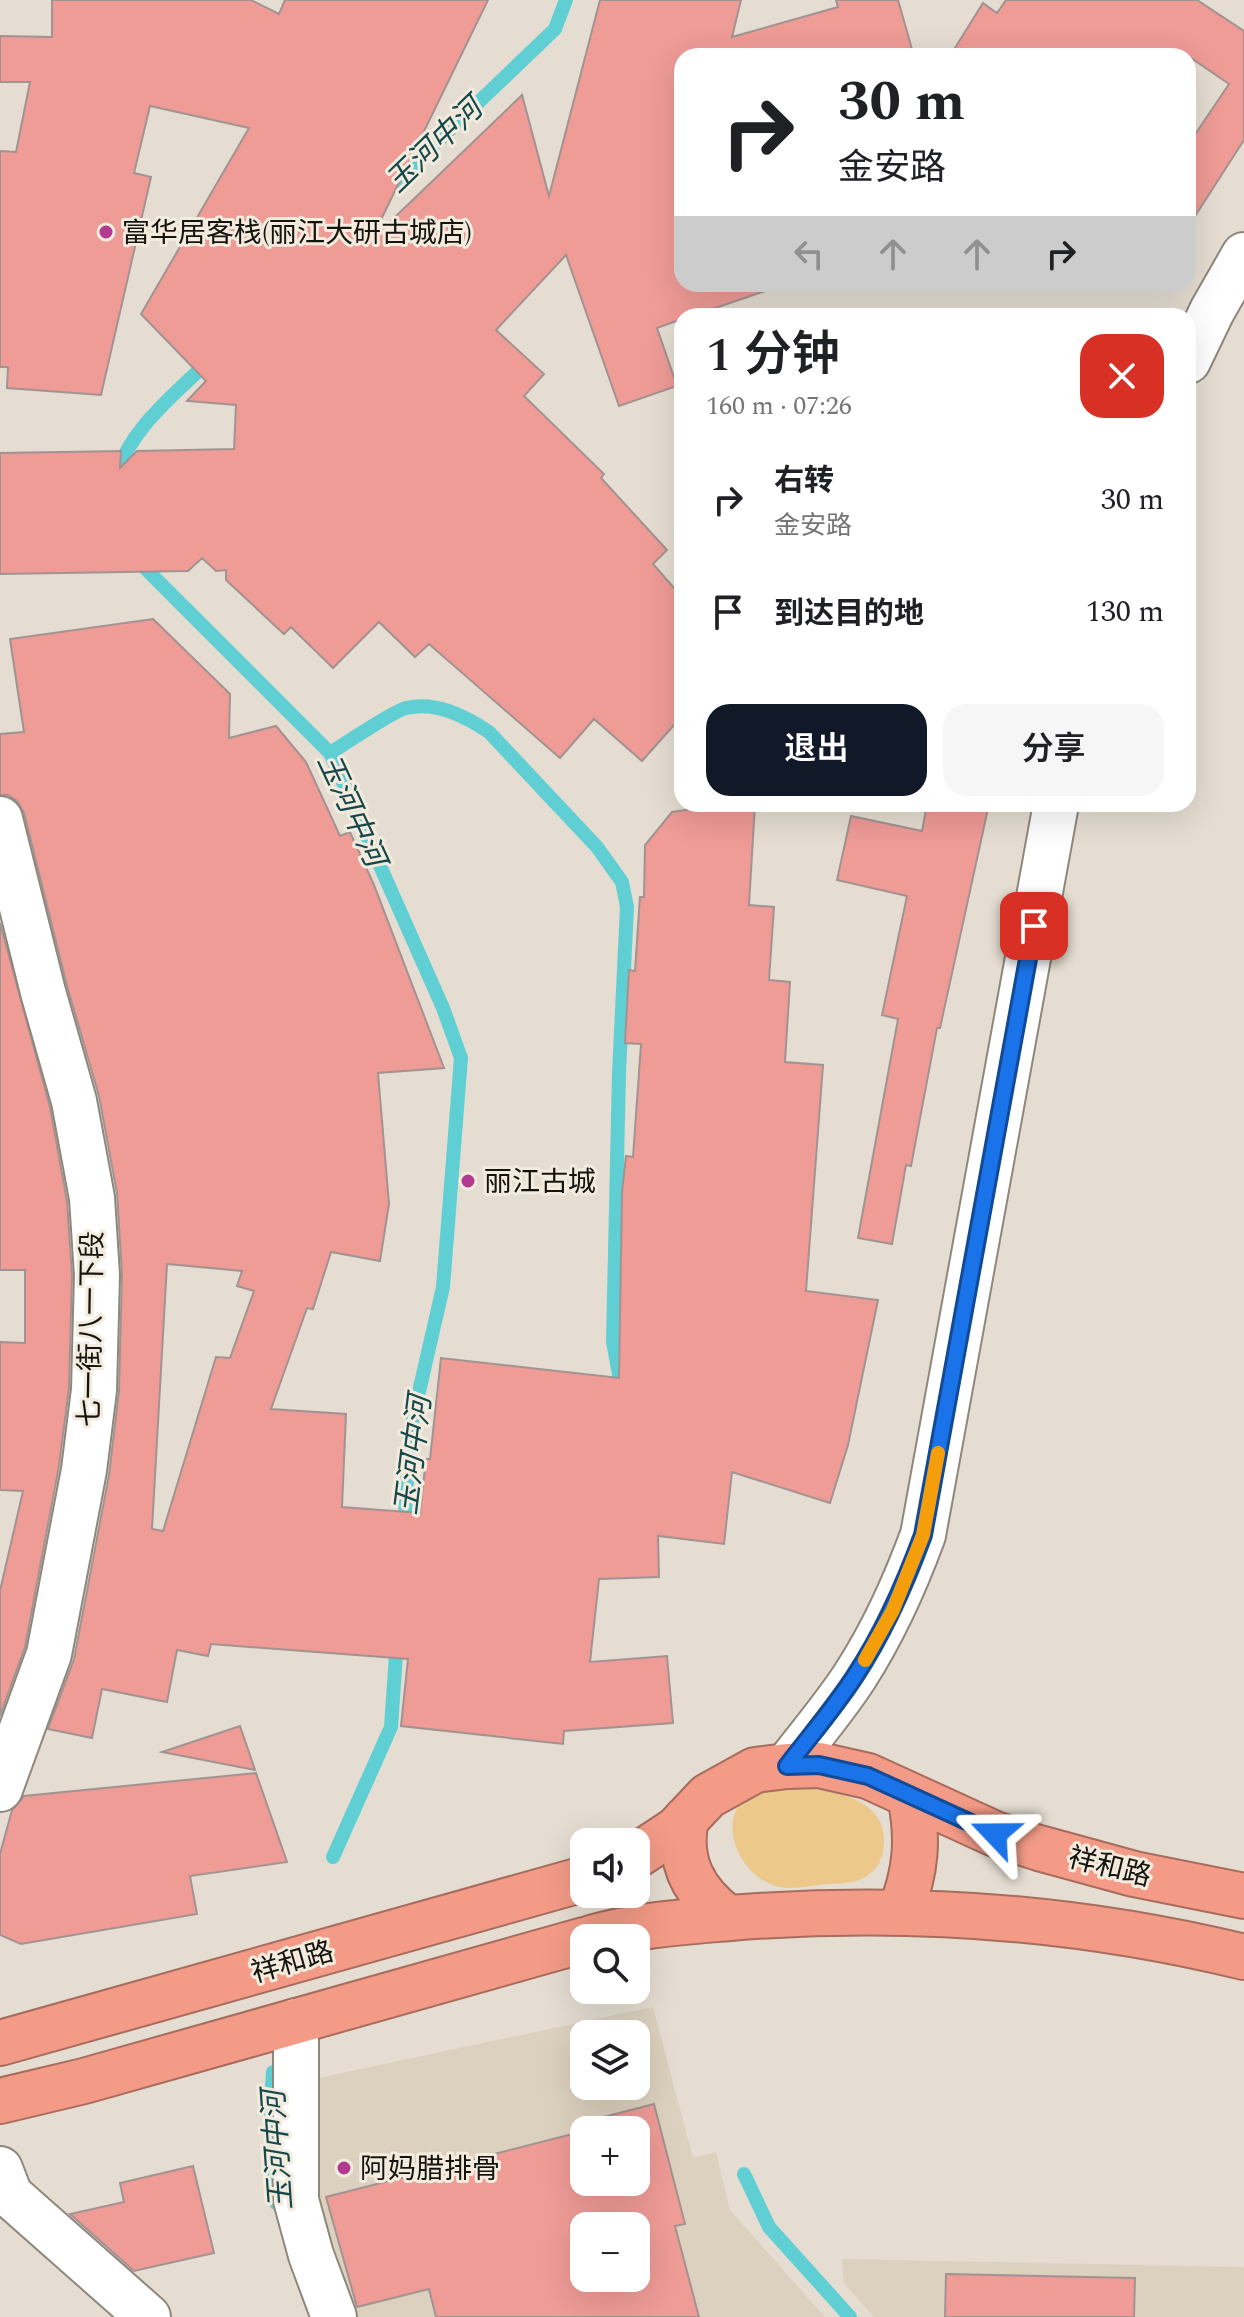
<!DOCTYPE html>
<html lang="zh">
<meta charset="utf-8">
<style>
:root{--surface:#fff;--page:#f6f6f6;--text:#202124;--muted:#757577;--accent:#111827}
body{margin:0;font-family:Spectral,"Noto Sans SC",serif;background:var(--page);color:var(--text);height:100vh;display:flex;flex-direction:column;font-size:30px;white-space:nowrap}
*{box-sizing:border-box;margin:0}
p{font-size:26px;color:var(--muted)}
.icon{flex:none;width:44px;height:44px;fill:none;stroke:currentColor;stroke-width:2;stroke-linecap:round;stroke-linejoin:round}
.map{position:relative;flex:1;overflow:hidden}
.drawer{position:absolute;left:674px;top:308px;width:522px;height:504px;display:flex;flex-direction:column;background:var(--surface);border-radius:24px;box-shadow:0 8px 32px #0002}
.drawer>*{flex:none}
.banner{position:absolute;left:674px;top:48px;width:522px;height:244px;border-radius:24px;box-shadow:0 8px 32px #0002;background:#fff;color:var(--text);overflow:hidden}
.controls{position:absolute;left:570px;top:1828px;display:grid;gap:16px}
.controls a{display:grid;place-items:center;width:80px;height:80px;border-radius:16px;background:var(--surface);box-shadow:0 8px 32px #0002;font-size:40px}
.pin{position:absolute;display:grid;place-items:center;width:68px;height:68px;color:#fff;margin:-34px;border-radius:16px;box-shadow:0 4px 12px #0006}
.me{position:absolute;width:88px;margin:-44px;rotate:293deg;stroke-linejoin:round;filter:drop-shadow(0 0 6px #0008)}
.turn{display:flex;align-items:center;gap:28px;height:168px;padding:0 32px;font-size:36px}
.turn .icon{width:104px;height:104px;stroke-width:2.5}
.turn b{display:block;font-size:56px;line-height:68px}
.lanes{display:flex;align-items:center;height:76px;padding:0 32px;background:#0003;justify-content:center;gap:40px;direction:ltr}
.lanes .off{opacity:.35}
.round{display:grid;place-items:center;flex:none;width:84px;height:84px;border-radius:24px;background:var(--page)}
.summary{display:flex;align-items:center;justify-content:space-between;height:136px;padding:0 32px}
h1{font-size:48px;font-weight:600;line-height:60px}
.action{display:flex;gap:16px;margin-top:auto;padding:16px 32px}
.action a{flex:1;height:92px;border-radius:24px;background:var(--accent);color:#fff;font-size:32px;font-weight:600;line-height:92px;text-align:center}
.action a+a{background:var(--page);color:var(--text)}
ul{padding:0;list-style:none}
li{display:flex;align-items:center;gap:24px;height:112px;padding:0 32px}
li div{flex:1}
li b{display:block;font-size:30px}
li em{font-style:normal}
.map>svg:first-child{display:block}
.built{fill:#dcd1be;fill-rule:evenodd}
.green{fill:#edc88b}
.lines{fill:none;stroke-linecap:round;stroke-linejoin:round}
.stream{stroke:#60cfd4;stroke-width:14}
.building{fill:#ef9b96;stroke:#a29392;stroke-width:2;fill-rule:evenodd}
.minor-casing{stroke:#8e887c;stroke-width:48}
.highway-casing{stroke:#a66c5d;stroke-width:48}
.minor{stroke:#fff;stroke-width:44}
.highway{stroke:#f39b87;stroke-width:44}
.route-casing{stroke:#114b97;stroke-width:20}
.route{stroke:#1a73e8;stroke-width:14}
.slow{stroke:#f59e0b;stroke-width:14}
.poi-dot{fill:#b33b8f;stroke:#f2ebde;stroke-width:3}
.labels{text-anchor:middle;stroke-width:6;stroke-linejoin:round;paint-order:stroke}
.poi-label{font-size:28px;fill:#16140f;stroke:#f2ebde;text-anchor:start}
.street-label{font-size:28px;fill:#16140f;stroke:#f2ebde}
.water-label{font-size:30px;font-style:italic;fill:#16484b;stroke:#f2ebde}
</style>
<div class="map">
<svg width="1244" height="2317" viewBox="0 0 1244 2317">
<rect width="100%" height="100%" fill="#e5ddd1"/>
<path class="built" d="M653 2007 693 2158 716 2152 730 2210 825 2317H347L312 2208 314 2079ZM584 2034H636V2086H584ZM584 2130H636V2182H584ZM584 2226H636V2278H584Z
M842 2259 1244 2267V2317H874L844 2283Z"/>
<path class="green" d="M788 1787C822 1789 885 1794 884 1841 884 1849 882 1858 878 1865 865 1883 849 1883 829 1884 814 1885 794 1890 780 1887 738 1879 710 1812 757 1790 765 1786 779 1787 788 1787Z"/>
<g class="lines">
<path class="stream" d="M390 187 555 29 566 0
M115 479C129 429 175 394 211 359
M134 557 330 753 443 1008 461 1058 443 1287 410 1431 404 1531
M330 753C347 743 391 712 406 708 436 701 465 716 489 732L597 847 622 882 627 907 619 1073 613 1342 622 1390
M333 1857 391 1727 397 1640
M273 2072C269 2117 270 2158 276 2203
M744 2174 769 2227 850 2317"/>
</g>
<path class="building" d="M52 0H251L279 14 285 0H488L371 240 522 95 549 196 600 0H741L732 37 838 7 836 0H898L914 56H682V284H767L768 290 692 316H682V319L657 328 677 386 619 406 566 255 496 330 544 374 524 396 604 474 601 478 667 550 653 564 682 597V716L642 761 594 719 560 758 429 644 415 657 379 622 333 668 291 627 284 634 226 580V570L216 571 202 558 188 571 0 574V453L121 451 120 468 137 451 234 449 236 405 187 401 206 381 141 314 249 128 150 106 134 173 151 177 101 395 7 388 8 367H0V151L16 152 30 82H0V36L52 37Z
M1006 0H1197L1244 31V140L1188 227V145L1229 84 1188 56H950L983 3 997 13Z
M153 619 230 694 229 738 276 726 306 762 340 836 350 832 374 885 444 1068 378 1073 389 1204 380 1261 331 1252 313 1309 307 1308 271 1409 346 1414 342 1507 420 1513 426 1459H430L441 1358 619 1378 622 1192 626 1156 633 1157 641 1044 625 1043 629 970 635 971 640 897H644L645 845 672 812 728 804H755L749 905 774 907 769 980 790 982 785 1062 823 1065 806 1291 878 1300 848 1445 830 1503 732 1472 724 1544 658 1536 659 1577 599 1579 590 1662 667 1656 673 1723 564 1731 563 1744 401 1726 408 1659 211 1644 208 1656 177 1650 167 1702 102 1689 92 1738 48 1729 74 1659 109 1475 119 1391 122 1274 117 1193 99 1096 67 986 24 813 17 801 8 795H0V734L24 732 10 639ZM167 1264 242 1271 237 1286 254 1291 230 1358 216 1357 163 1531 152 1529Z
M927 804H989L940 1028H937L911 1166 906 1165 892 1244 858 1238 898 1019 882 1015 907 896 837 880 851 816 922 831Z
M0 923 50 1107 67 1201 72 1275 69 1388 59 1466 25 1647 0 1716V1591L23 1491 0 1490V1342L25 1343V1270H0Z
M240 1726 255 1770 162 1752Z
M256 1773 287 1862 190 1876 197 1914 21 1944 0 1935V1854L12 1810 24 1796Z
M654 2104 685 2224 675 2226 699 2317H436L429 2289 357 2307 326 2197 584 2131V2182H636V2130H589L588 2121ZM584 2226H636V2278H584Z
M193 2166 214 2253 134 2271 70 2214 124 2202 120 2183Z
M946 2274 1135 2278 1134 2317H945Z"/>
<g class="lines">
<g class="minor-casing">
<path id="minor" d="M1188 361 1212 311 1244 255
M0 819 43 992 74 1101 92 1198 97 1275 94 1390 84 1470 49 1654 0 1789
M787 1766C810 1736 835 1707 855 1676 884 1631 905 1584 923 1535L1056 804
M296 2021V2200L311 2255 334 2317
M0 2169 10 2195 148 2317"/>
</g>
<g class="highway-casing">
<path id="highway" d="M686 1819C677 1862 694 1893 728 1918
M636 1856 677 1829 708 1796 755 1770 787 1766 819 1765 868 1776 995 1834 1039 1848 1134 1874 1244 1896
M900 1912C916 1872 919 1839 910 1796
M591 1938C636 1925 684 1922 730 1918 903 1904 1075 1916 1244 1957
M0 2043 584 1879
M0 2101 84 2081 584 1940"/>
</g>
<use href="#minor" class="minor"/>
<use href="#highway" class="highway"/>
</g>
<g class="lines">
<g class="route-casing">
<path id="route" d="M995 1834 868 1776 819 1765 787 1766C810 1736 835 1707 855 1676 884 1632 905 1584 923 1535L1034 926"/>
</g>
<use href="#route" class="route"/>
<path class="slow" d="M865 1660 893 1610 923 1535 938 1453"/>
</g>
<g class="poi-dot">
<circle cx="106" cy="232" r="8"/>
<circle cx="468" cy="1181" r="8"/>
<circle cx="344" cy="2168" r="8"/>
</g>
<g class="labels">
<g class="poi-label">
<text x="122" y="242">富华居客栈(丽江大研古城店)</text>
<text x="484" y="1191">丽江古城</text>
<text x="360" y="2178">阿妈腊排骨</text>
</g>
<g class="street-label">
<text transform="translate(90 1329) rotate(-89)" y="10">七一街八一下段</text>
<text transform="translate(1110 1866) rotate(14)" y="10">祥和路</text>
<text transform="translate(292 1961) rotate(-16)" y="10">祥和路</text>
</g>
<g class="water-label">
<text transform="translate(434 145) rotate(-44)" y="10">玉河中河</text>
<text transform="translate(352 810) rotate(65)" y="10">玉河中河</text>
<text transform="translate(413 1455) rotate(-83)" y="10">玉河中河</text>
<text transform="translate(277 2150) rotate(-94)" y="10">玉河中河</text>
</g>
</g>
</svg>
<div class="controls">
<a><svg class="icon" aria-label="sound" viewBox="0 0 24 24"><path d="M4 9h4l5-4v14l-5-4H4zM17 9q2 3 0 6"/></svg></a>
<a><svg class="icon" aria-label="search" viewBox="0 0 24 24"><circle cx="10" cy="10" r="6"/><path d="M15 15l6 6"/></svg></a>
<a><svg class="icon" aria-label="layers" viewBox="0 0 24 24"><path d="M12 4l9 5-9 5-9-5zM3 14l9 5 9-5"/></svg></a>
<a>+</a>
<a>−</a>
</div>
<div class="pin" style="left:1034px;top:926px;background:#d93025"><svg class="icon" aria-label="arrive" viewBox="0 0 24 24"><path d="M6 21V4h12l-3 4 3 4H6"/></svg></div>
<svg class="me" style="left:995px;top:1834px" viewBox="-20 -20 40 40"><path d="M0-17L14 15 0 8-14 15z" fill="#1a73e8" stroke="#fff" stroke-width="4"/></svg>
<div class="banner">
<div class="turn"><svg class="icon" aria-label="right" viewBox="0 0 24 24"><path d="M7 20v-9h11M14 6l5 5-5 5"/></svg><div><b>30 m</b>金安路</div></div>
<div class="lanes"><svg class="icon off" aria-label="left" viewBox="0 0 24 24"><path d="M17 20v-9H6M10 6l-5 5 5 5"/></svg><svg class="icon off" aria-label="ahead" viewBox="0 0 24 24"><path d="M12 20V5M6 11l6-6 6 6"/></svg><svg class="icon off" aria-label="ahead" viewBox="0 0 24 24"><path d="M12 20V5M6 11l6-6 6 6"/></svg><svg class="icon" aria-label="right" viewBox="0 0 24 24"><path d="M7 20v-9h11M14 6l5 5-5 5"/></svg></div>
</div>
<section class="drawer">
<div class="summary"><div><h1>1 分钟</h1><p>160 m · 07:26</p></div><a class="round" style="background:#d93025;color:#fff"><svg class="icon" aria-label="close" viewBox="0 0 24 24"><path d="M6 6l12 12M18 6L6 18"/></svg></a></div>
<ul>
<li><svg class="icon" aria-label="right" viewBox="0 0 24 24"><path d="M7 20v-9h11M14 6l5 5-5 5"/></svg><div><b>右转</b><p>金安路</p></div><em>30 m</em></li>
<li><svg class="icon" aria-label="arrive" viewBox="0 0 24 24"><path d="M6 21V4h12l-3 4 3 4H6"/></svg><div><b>到达目的地</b></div><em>130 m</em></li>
</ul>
<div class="action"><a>退出</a><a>分享</a></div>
</section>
</div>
